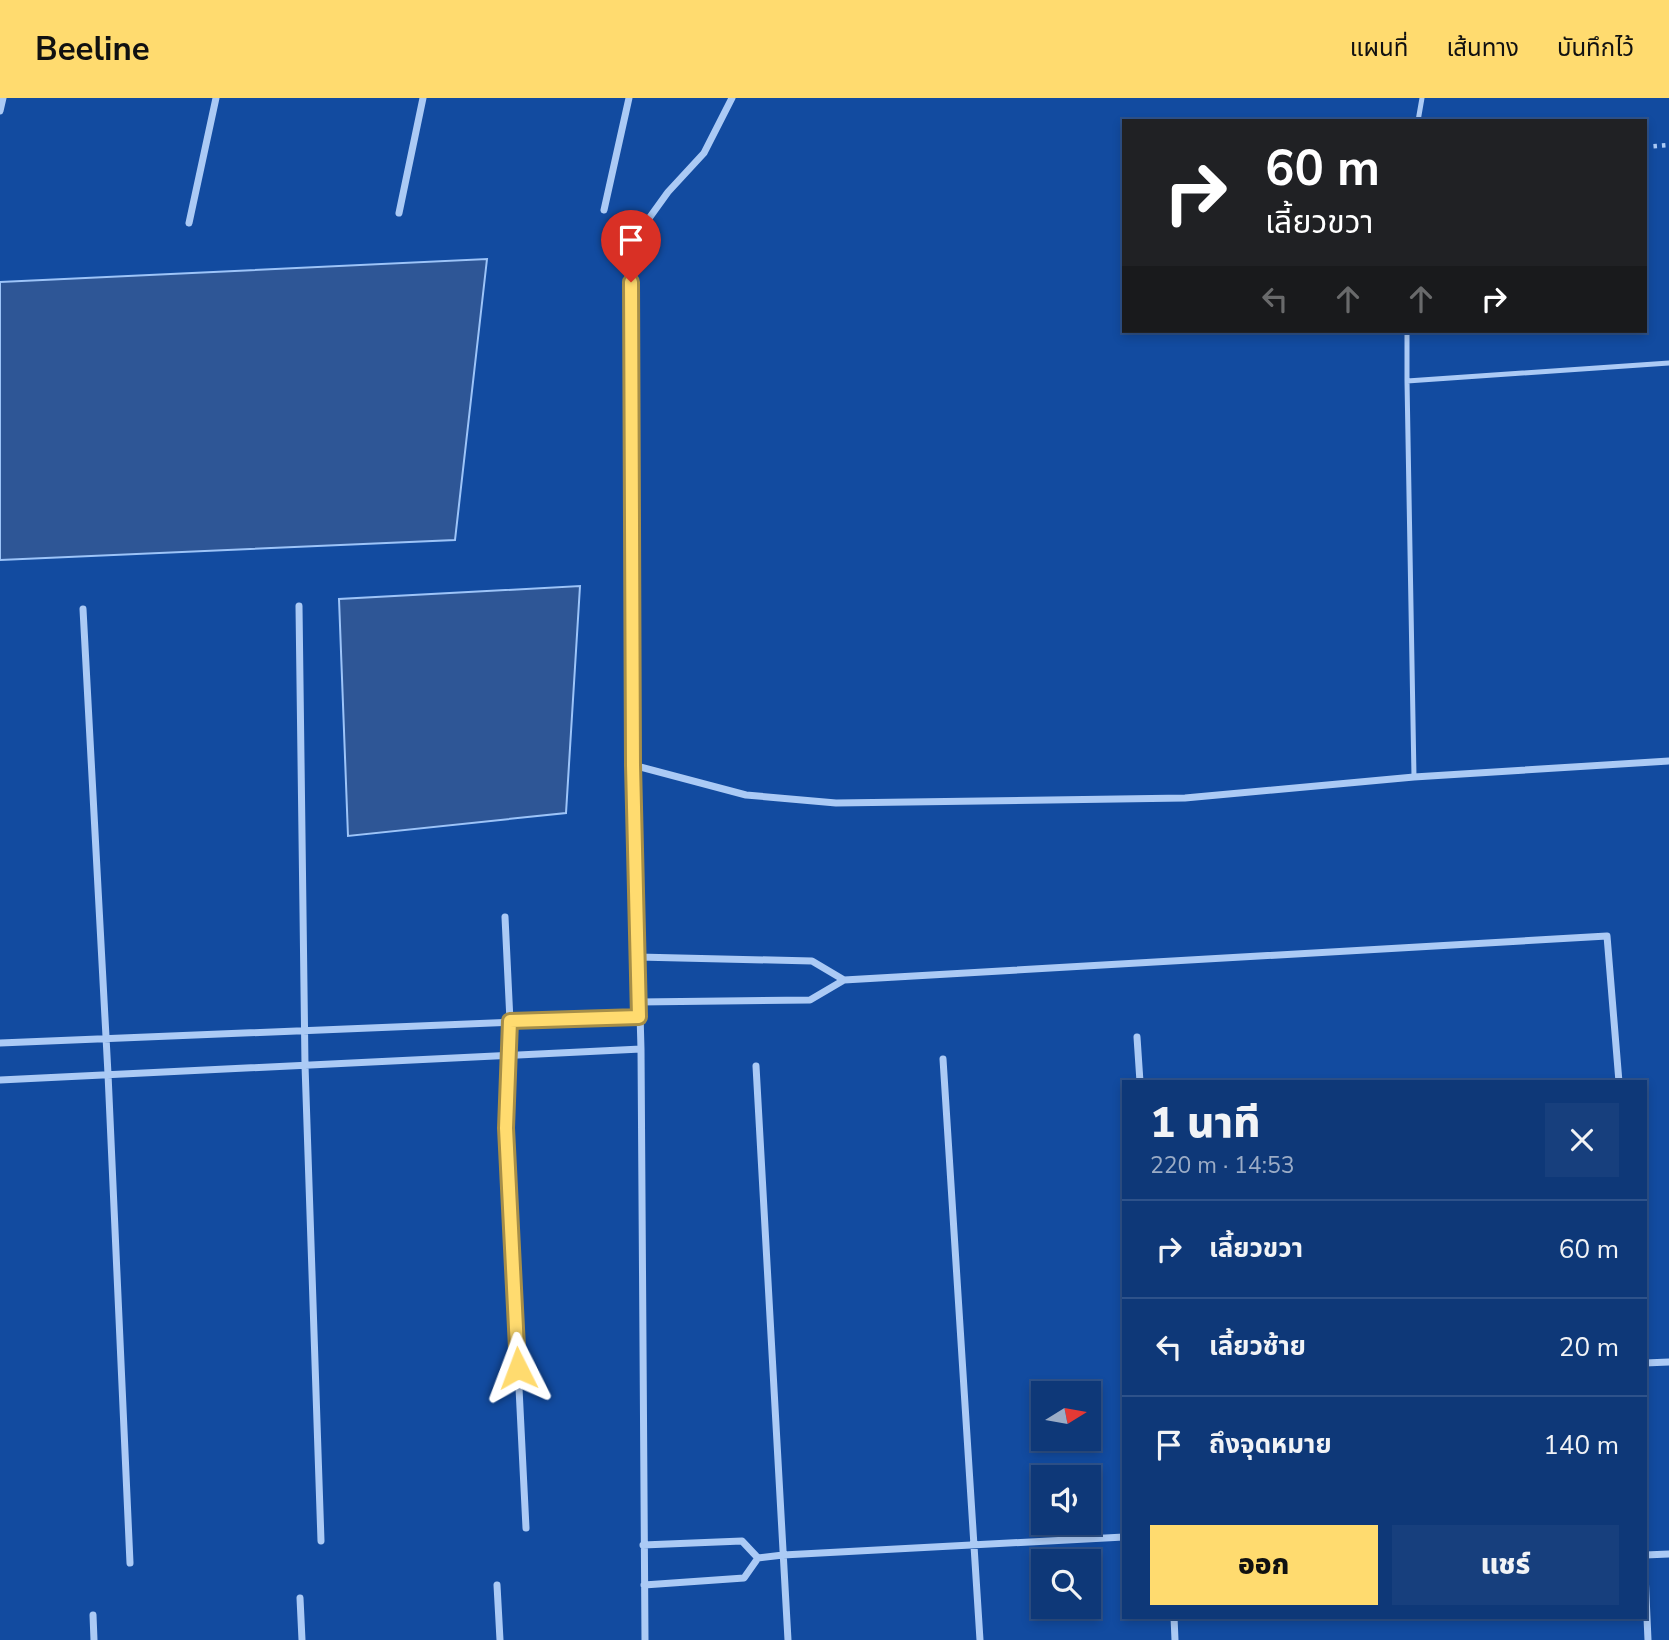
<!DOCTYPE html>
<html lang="th">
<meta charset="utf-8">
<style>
:root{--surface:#0e3878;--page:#173f7d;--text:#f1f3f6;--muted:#9bacc6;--line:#2e528a;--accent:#ffdb6f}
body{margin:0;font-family:"Nunito Sans","Noto Sans Thai",sans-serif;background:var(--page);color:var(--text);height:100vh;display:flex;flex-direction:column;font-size:26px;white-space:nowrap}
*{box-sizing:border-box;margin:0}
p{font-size:23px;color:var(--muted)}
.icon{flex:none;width:38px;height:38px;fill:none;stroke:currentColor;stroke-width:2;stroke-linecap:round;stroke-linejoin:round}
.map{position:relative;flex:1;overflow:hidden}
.drawer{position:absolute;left:1122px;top:982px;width:525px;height:539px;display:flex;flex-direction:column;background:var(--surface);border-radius:0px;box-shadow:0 4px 10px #0003,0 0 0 2px var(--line)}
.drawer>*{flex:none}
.banner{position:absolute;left:1122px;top:21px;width:525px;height:214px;border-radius:0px;box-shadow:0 4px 10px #0003,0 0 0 2px var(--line);background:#202124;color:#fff;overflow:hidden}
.needle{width:46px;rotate:79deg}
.tools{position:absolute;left:1031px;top:1283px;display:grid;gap:14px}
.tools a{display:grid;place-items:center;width:70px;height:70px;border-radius:0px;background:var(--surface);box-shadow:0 4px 10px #0003,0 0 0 2px var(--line);font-size:35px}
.pin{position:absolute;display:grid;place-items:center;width:60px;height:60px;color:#fff;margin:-72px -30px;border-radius:50% 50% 50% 0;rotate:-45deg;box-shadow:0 0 7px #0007}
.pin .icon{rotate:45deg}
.me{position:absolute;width:77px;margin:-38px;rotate:357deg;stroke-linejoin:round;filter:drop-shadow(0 0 5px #0008)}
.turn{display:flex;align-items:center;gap:24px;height:147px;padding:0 28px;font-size:32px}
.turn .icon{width:91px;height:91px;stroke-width:2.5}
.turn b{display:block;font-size:49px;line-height:60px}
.lanes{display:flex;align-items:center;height:66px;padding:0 28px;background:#0003;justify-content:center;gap:35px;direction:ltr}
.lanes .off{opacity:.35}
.round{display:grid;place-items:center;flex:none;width:74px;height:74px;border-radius:0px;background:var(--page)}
.summary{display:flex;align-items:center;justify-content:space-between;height:119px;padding:0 28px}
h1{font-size:42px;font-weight:800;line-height:52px}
.button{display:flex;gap:14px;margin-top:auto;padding:14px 28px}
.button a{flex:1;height:80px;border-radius:0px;background:var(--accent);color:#111;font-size:28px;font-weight:800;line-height:80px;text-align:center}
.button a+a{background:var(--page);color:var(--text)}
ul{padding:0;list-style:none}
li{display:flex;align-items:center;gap:21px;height:98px;padding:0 28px;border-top:2px solid var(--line)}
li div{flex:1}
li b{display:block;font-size:26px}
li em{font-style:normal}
header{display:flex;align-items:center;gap:42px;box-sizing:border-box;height:98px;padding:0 35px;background:var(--accent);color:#111}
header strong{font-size:33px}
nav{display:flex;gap:38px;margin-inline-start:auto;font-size:24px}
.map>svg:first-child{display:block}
.water{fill:#2e5696;stroke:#9dc4f8;stroke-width:2}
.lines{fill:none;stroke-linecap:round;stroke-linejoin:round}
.path{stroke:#abcaf5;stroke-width:4.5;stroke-dasharray:3.5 5;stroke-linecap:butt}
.lane{stroke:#abcaf5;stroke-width:5}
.street{stroke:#abcaf5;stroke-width:7}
.route-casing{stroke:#a68e48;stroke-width:18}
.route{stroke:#ffdb6f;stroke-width:12}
</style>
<header>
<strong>Beeline</strong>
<nav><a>แผนที่</a><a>เส้นทาง</a><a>บันทึกไว้</a></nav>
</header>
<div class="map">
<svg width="1669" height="1542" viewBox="0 0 1669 1542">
<rect width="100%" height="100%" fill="#124ba0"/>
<path class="water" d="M487 161 455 442 0 462V184Z
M580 488 566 715 348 738 339 501Z"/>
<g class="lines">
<path class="path" d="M1645 49 1669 47"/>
<path class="lane" d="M1418 23 1422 0
M1407 283V233
M1414 679 1407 283 1669 265"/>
<path class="street" d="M0 13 3 0
M604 112 629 0
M399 115 423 0
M189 125 216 0
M299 508 305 967 321 1443
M83 511 108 976 130 1465
M633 667 746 697 836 705 1185 700 1414 679 1669 663
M505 819 510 923 506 1030 526 1430
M638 859 812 863 844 882 810 902 639 904
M844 882 1607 838 1619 984
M1137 939 1140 984
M0 945 639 919
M943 961 980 1542
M756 968 788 1542
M0 982 641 951
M1645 1265 1669 1264
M643 1447 742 1443 758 1460
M1645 1457 1669 1456
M1645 1475 1648 1542
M497 1487 500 1542
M644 1487 744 1480 758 1460 783 1457 1124 1439
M300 1500 302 1542
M93 1517 94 1542
M1174 1519 1175 1542
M645 1542 641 951 633 667 631 184 637 137 668 94 704 55 732 0"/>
</g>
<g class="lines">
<g class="route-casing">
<path id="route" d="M518 1270 506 1030 510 923 639 919 633 667 631 184"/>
</g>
<use href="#route" class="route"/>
</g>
</svg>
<div class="tools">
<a><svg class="needle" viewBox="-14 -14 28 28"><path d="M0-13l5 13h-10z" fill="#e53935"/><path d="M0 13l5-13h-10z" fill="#9bacc6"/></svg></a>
<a><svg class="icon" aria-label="sound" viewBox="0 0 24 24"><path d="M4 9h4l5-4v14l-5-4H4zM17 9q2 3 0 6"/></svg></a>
<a><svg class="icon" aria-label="search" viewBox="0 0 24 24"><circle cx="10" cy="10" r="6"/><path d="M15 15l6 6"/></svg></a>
</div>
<div class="pin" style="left:631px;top:184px;background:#d93025"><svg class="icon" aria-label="arrive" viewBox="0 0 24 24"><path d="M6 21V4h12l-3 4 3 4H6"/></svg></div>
<svg class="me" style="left:518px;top:1270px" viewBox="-20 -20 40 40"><path d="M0-17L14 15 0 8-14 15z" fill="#ffdb6f" stroke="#fff" stroke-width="4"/></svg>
<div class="banner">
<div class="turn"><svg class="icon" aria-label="right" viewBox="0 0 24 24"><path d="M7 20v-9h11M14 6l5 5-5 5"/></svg><div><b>60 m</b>เลี้ยวขวา</div></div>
<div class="lanes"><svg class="icon off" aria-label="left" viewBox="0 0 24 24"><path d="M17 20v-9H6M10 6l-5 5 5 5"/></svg><svg class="icon off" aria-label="ahead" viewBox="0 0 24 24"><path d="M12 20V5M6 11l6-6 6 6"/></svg><svg class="icon off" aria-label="ahead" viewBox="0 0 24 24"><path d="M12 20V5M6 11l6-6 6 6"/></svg><svg class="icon" aria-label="right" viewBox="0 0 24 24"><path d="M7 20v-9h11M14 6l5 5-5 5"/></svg></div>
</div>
<section class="drawer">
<div class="summary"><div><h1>1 นาที</h1><p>220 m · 14:53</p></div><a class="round"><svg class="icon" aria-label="close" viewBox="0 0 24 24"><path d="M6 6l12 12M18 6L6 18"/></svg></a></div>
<ul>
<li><svg class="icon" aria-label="right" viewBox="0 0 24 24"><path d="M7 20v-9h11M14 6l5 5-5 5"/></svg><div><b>เลี้ยวขวา</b></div><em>60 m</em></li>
<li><svg class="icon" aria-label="left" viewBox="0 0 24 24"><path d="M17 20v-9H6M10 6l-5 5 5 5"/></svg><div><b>เลี้ยวซ้าย</b></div><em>20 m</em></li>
<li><svg class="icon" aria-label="arrive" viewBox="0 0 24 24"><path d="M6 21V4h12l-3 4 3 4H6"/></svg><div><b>ถึงจุดหมาย</b></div><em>140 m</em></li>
</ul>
<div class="button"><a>ออก</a><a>แชร์</a></div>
</section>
</div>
